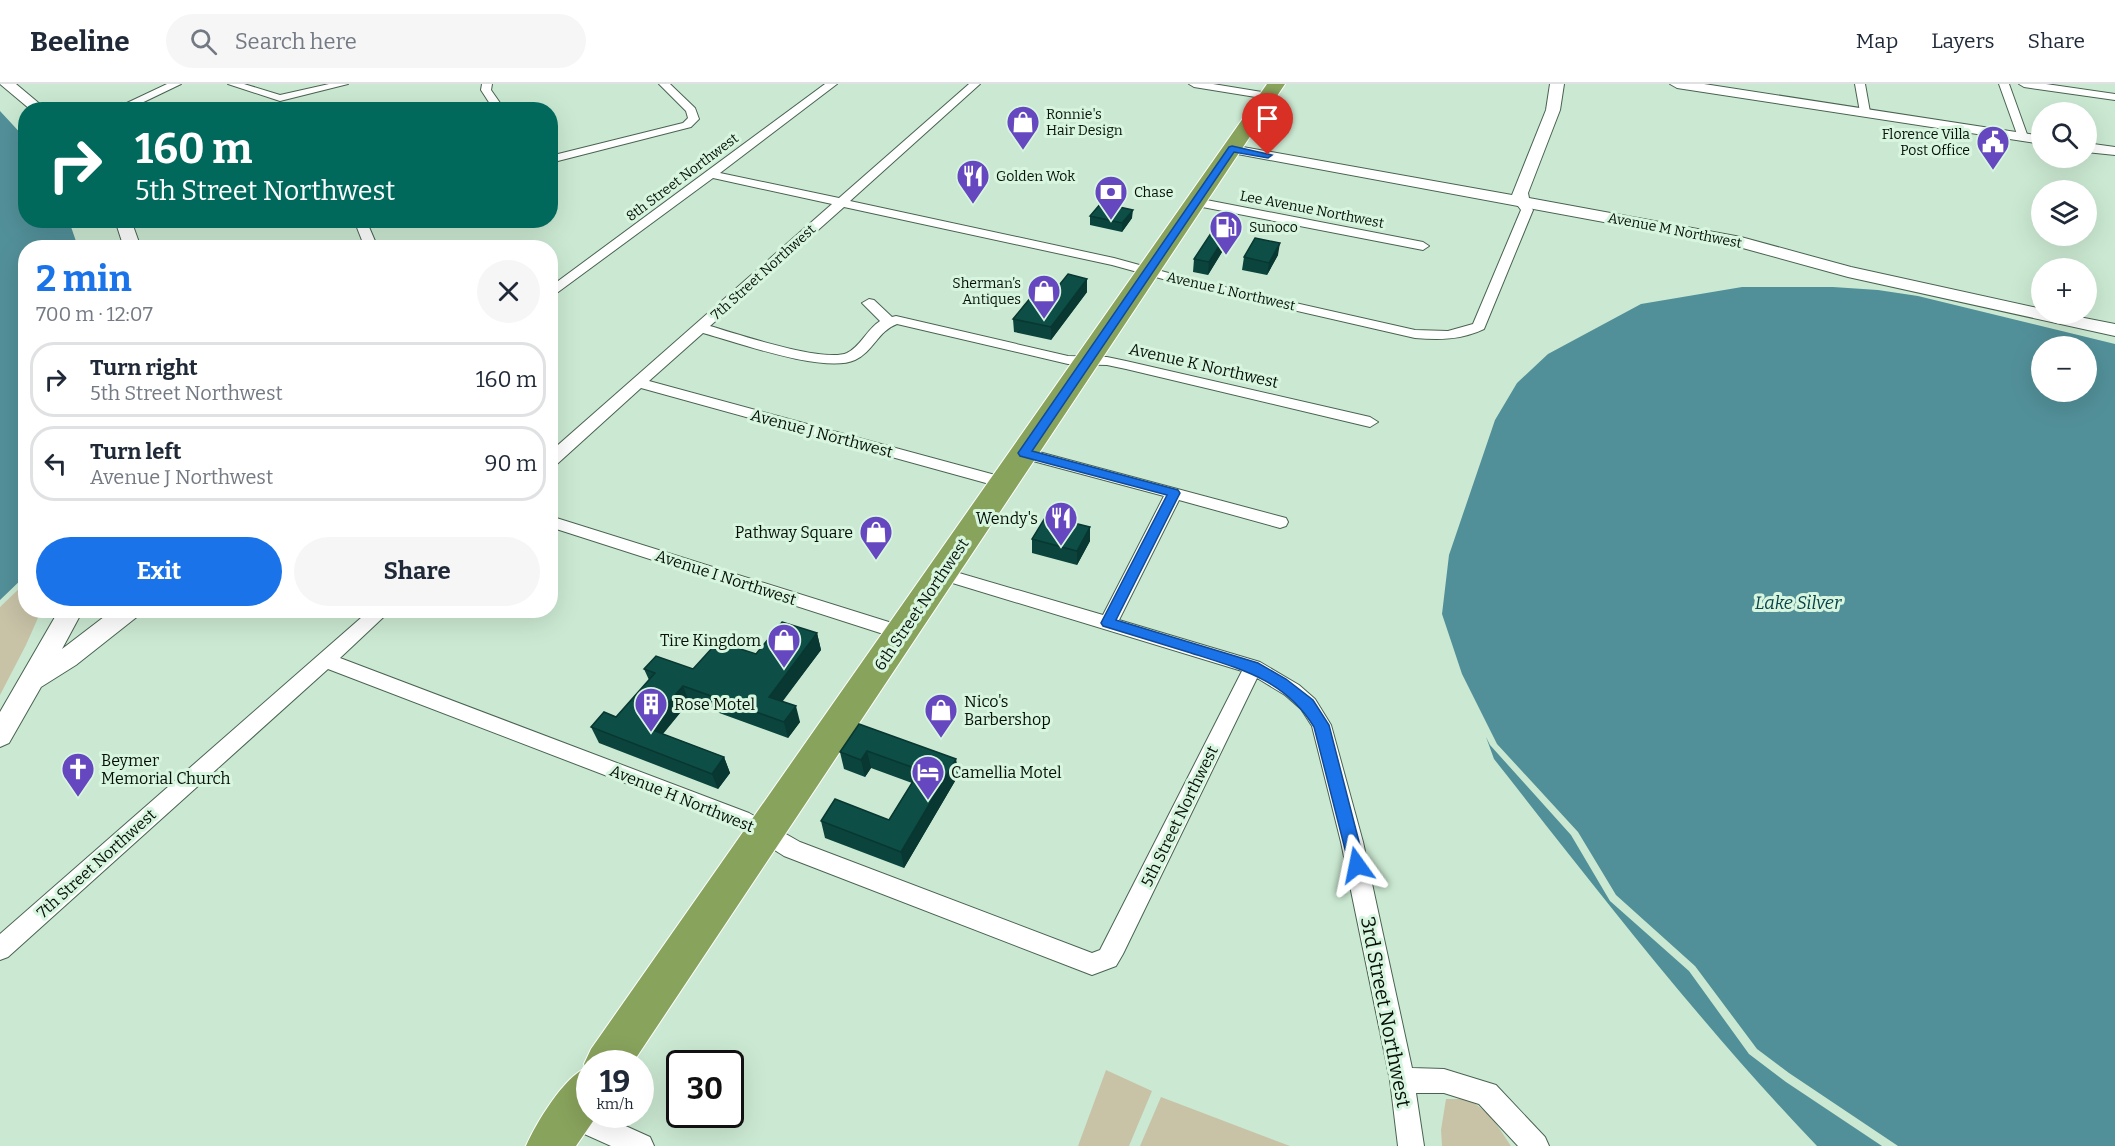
<!DOCTYPE html>
<meta charset="utf-8">
<style>
:root{--surface:#fff;--page:#f6f6f7;--text:#1f2937;--muted:#747a83;--line:#e0e1e3;--accent:#1a73e8}
body{margin:0;font-family:Bitter,serif;background:var(--page);color:var(--text);height:100vh;display:flex;flex-direction:column;font-size:22px;white-space:nowrap}
*{box-sizing:border-box;margin:0}
p{font-size:20px;color:var(--muted)}
.icon{flex:none;width:33px;height:33px;fill:none;stroke:currentColor;stroke-width:2;stroke-linecap:round;stroke-linejoin:round}
.map{position:relative;flex:1;overflow:hidden}
.side{position:absolute;left:18px;top:156px;width:540px;height:378px;display:flex;flex-direction:column;background:var(--surface);border-radius:24px;box-shadow:0 6px 24px #0002}
.side>*{flex:none}
.banner{position:absolute;left:18px;top:18px;width:540px;height:126px;border-radius:24px;box-shadow:0 6px 24px #0002;background:#00695c;color:#fff;overflow:hidden}
.tools{position:absolute;left:2031px;top:18px;display:grid;gap:12px}
.tools a{display:grid;place-items:center;width:66px;height:66px;border-radius:50%;background:var(--surface);box-shadow:0 6px 24px #0002;font-size:30px}
.speed{position:absolute;left:576px;top:966px;display:flex;gap:12px;font-size:30px;font-weight:700;text-align:center}
.speed>*{display:grid;place-content:center;width:78px;height:78px;border-radius:50%;background:var(--surface);box-shadow:0 6px 24px #0002;line-height:1}
.speed small{font-size:15px;font-weight:400}
.speed .limit{border:3px solid #111;border-radius:9px;background:#fff;color:#111}
.pin{position:absolute;display:grid;place-items:center;width:51px;height:51px;color:#fff;margin:-62px -26px;border-radius:50% 50% 50% 0;rotate:-45deg;box-shadow:0 0 6px #0007}
.pin .icon{rotate:45deg}
.me{position:absolute;width:66px;margin:-33px;rotate:348deg;stroke-linejoin:round;filter:drop-shadow(0 0 4px #0008)}
.turn{display:flex;align-items:center;gap:21px;height:126px;padding:0 18px;font-size:27px}
.turn .icon{width:78px;height:78px;stroke-width:2.5}
.turn b{display:block;font-size:42px;line-height:51px}
.round{display:grid;place-items:center;flex:none;width:63px;height:63px;border-radius:32px;background:var(--page)}
.headline{display:flex;align-items:center;justify-content:space-between;height:102px;padding:0 18px}
h1{font-size:36px;font-weight:700;line-height:45px;color:var(--accent)}
.primary-button{display:flex;gap:12px;margin-top:auto;padding:12px 18px}
.primary-button a{flex:1;height:69px;border-radius:36px;background:var(--accent);color:#fff;font-size:24px;font-weight:700;line-height:69px;text-align:center}
.primary-button a+a{background:var(--page);color:var(--text)}
ul{padding:0;list-style:none}
li{display:flex;align-items:center;gap:18px;height:75px;margin:0 12px 9px;padding:0 6px;border:3px solid var(--line);border-radius:24px}
li div{flex:1}
li b{display:block;font-size:22px}
li em{font-style:normal}
header{display:flex;align-items:center;gap:36px;box-sizing:border-box;height:84px;padding:0 30px;background:var(--surface);border-bottom:2px solid var(--line)}
header strong{font-size:28px}
nav{display:flex;gap:33px;margin-inline-start:auto;font-size:21px}
.search{width:420px;height:54px;background:var(--page);display:flex;align-items:center;gap:15px;box-sizing:border-box;padding:0 21px;border-radius:33px;color:var(--muted);font-size:22px}
.map>svg:first-child{display:block}
.green{fill:#c8c3a7}
.water{fill:#529099;fill-rule:evenodd}
.lines{fill:none;stroke-linecap:round;stroke-linejoin:round}
.street-casing{stroke:#496350;stroke-width:2}
.secondary-casing{stroke:#496350;stroke-width:2}
.highway-casing{stroke:#fff;stroke-width:2}
.street{fill:#fff;fill-rule:evenodd}
.secondary{fill:#fff;fill-rule:evenodd}
.highway{fill:#88a35c;fill-rule:evenodd}
.wall{fill:#0b443c}
.shaded-wall{fill:#093731}
.building{fill:#0d4f46;stroke:#093731;stroke-width:1.5}
.route{fill:#1a73e8;stroke:#114b97;stroke-width:1.5}
.labels{text-anchor:middle;stroke-width:6;stroke-linejoin:round;paint-order:stroke}
.far-poi-label{font-size:14px;fill:#071109;stroke:#d8f6df;text-anchor:start}
.far-street-label{font-size:14px;fill:#071109;stroke:#d8f6df}
.street-label{font-size:16px;fill:#071109;stroke:#d8f6df}
.poi-label{font-size:16px;fill:#071109;stroke:#d8f6df;text-anchor:start}
.water-label{font-size:18px;font-style:italic;fill:#09444b;stroke:#d8f6df}
.near-street-label{font-size:20px;fill:#071109;stroke:#d8f6df}
</style>
<header>
<strong>Beeline</strong>
<div class="search"><svg class="icon" aria-label="search" viewBox="0 0 24 24"><circle cx="10" cy="10" r="6"/><path d="M15 15l6 6"/></svg>Search here</div>
<nav><a>Map</a><a>Layers</a><a>Share</a></nav>
</header>
<div class="map">
<svg width="2115" height="1062" viewBox="0 0 2115 1062">
<rect width="100%" height="100%" fill="#cbe9d2"/>
<path class="green" d="M23 501H25L26 526 41 527 26 561 0 611V523Z
M1106 986 1152 1007 1129 1062H1078Z
M1161 1013 1290 1062H1140Z
M1446 1015H1469L1491 1032 1511 1062H1442L1441 1046Z"/>
<path class="water" d="M0 27 25 54 26 136 69 137 78 163 26 164 25 492 0 516Z
M1742 203H1833L1878 206 1918 212 2115 260V1062H1898L1789 989 1757 965 1695 882 1616 811 1578 748 1497 660 1462 590 1442 530 1449 471 1495 336 1517 299 1548 270 1641 220ZM2042 262H2086V308H2042Z
M1486 653 1490 661 1571 751 1610 817 1689 887 1749 970 1786 998 1882 1062H1817C1701 941 1598 807 1494 675Z"/>
<g class="lines">
<g class="street-casing">
<path id="street" d="M167 0H181L127 26H112Z
M228 0H244L280 11 329 0H348L280 17Z
M482 0H492L491 6 505 26H494L481 6Z
M659 0H670L695 24 699 35 691 43 550 79V72L683 39 688 34 686 27Z
M825 0H837L720 89 839 114 969 0H980L850 117 1114 174 1194 196 1415 246 1448 247 1473 240 1521 126 1515 118 1521 114 1525 115 1533 126 1484 245C1461 256 1439 256 1415 254L1192 203 1112 181 844 123 710 242C737 250 824 279 847 269 861 262 867 245 880 237L862 219 869 215 874 216 892 233 896 232 1068 272 1107 273 1126 277 1370 333 1378 338 1370 343 1126 285 1107 281 1068 280 897 240C878 247 873 268 855 276 825 290 736 258 703 249L649 297 1010 395 1012 399 1010 403 1004 404 641 304 556 381 550 382V368L832 120 713 94 550 214V203Z
M1189 0H1213L1268 9 1273 12 1268 15 1194 3Z
M1855 0H1865L1870 28 1869 30 1865 31 1860 28Z
M1999 0H2009L2028 53 2027 55H2019L2018 53Z
M2019 0H2046L2115 10V16L2024 3Z
M1196 114 1423 158 1429 162 1423 166 1192 121 1190 118Z
M354 136H366L378 164H365Z
M1024 364 1286 434 1288 438 1286 442 1280 444 1179 416 1119 536 1260 578 1299 601 1315 615 1331 641 1363 758 1412 984 1444 985 1496 1001 1545 1053 1549 1062H1518L1479 1020 1444 1009H1416L1424 1062H1398L1390 996 1341 758 1312 642 1301 625 1285 611 1257 594 1123 870 1116 882 1092 891 784 772 735 741 328 585 8 873 0 876V850L370 526H391L340 574 749 729 800 758 1092 869 1100 866 1242 587 936 494 933 490 936 486 942 484 1103 531 1164 412 1018 373 1016 369 1018 365Z
M550 432 908 544 911 549 908 554 902 556 550 443Z
M571 1018 590 1026V1030H599L650 1053 654 1062H611L562 1040 558 1031 562 1022Z"/>
</g>
<g class="secondary-casing">
<path id="secondary" d="M0 0H16L47 26H31Z
M1550 0H1564L1560 26 1528 109 1529 114 1741 153 1851 183 2042 225V230H2064L2115 240V252L1848 193 1739 163 1232 69 1225 65 1232 61 1512 111 1546 26Z
M1670 0H1704L2042 52V60L1677 4Z
M2086 59 2115 63V71L2086 68Z
M115 136H131L141 164H124Z
M59 526H83L62 565 113 526H142L138 532 76 581 41 603 9 659 0 663V628Z"/>
</g>
<g class="highway-casing">
<path id="highway" d="M1267 0H1285L632 980H590V1030H598L576 1062H526C536 1039 564 993 586 984L584 980 591 965Z"/>
</g>
<use href="#street" class="street"/>
<use href="#secondary" class="secondary"/>
<use href="#highway" class="highway"/>
</g>
<path class="wall" d="M1090 132 1132 134 1122 148 1090 141Z
M1230 155 1208 191 1193 188 1194 175Z
M1278 171 1267 191 1242 186 1244 173Z
M1087 195V208L1051 256 1014 248 1013 235 1056 205Z
M1090 443V457L1077 481 1032 469V455Z
M817 549 821 566 782 617 800 638 788 654 689 618 663 650 724 673 730 689 718 705 599 659 591 643 616 633 649 596 644 585H693L719 566 756 570Z
M859 640 956 675 958 692 904 784 825 754 821 737 889 736 912 699 871 684 865 693 844 685 840 668Z"/>
<path class="shaded-wall" d="M1133 126 1132 134 1122 148V139Z
M1231 143 1230 155 1208 191 1209 178Z
M1280 159 1278 171 1267 191 1269 179Z
M1087 195V208L1051 256V243Z
M1090 443V457L1077 481V467Z
M817 549 821 566 774 629 769 613Z
M683 602 689 618 654 660 647 644Z
M796 622 800 638 788 654 784 638Z
M867 667 871 684 865 693 861 676Z
M724 673 730 689 718 705 712 690Z
M956 675 958 692 904 784 901 768Z"/>
<path class="building" d="M1101 119 1133 126 1122 139 1090 132Z
M1217 140 1231 143 1209 178 1194 175Z
M1255 154 1280 159 1269 179 1244 173Z
M1068 190 1087 195 1051 243 1013 235 1040 202 1056 205Z
M1046 432 1090 443 1077 467 1032 455Z
M782 538 817 549 769 613 796 622 784 638 683 602 647 644 724 673 712 690 591 643 604 628 616 633 655 589 644 585 656 572 693 585 712 564 719 566 725 560 756 570Z
M859 640 956 675 901 768 821 737 835 715 889 736 920 686 867 667 861 676 840 668Z"/>
<path class="route" d="M1232 62 1272 71 1268 74 1234 68 1032 367 1178 406 1180 409 1116 536 1258 579 1286 595 1313 616 1329 641 1365 781 1363 786 1357 789 1351 786 1349 781 1314 643C1285 596 1241 585 1191 569 1162 560 1132 551 1103 542L1101 539 1167 411 1020 372 1018 369 1229 63Z"/>
<defs>
<g id="shop-pin" transform="scale(1.725)"><path d="M0 17L-7.5 6A9.5 9.5 0 1 1 7.5 6Z" fill="#6547c0" stroke="#d8f6df"/><path d="M-5-2.5h2.3a2.7 3.5 0 0 1 5.4 0H5L5.5 6h-11ZM-1.5-2.5h3a1.5 2.3 0 0 0-3 0Z" fill="#fff"/></g>
<g id="civic-pin" transform="scale(1.725)"><path d="M0 17L-7.5 6A9.5 9.5 0 1 1 7.5 6Z" fill="#6547c0" stroke="#d8f6df"/><path d="M-.6-6.5H3V-4.5H.6V-3L4-1V1h2V6H-6V1h2V-1L-.6-3ZM-1.2 2.5V6h2.4V2.5Z" fill="#fff"/></g>
<g id="restaurant-pin" transform="scale(1.725)"><path d="M0 17L-7.5 6A9.5 9.5 0 1 1 7.5 6Z" fill="#6547c0" stroke="#d8f6df"/><path d="M-5-6h1v4h1v-4h1v4h1v-4h1v5L-1.5 .5V6h-2V.5L-5-1ZM5-6V6H3V1.5H1.5Q1.5-4 5-6Z" fill="#fff"/></g>
<g id="bank-pin" transform="scale(1.725)"><path d="M0 17L-7.5 6A9.5 9.5 0 1 1 7.5 6Z" fill="#6547c0" stroke="#d8f6df"/><path d="M-6-4H6V4H-6ZM0-2.3a2.3 2.3 0 1 0 0 4.6a2.3 2.3 0 1 0 0-4.6Z" fill="#fff"/></g>
<g id="fuel-pin" transform="scale(1.725)"><path d="M0 17L-7.5 6A9.5 9.5 0 1 1 7.5 6Z" fill="#6547c0" stroke="#d8f6df"/><path d="M-5.5-6h7V0h2V4h1.3V-2.5L3-4.5l.8-.8L6-3V5H2.5V1h-1V6h-7ZM-4.2-4.7v3.2H.2V-4.7Z" fill="#fff"/></g>
<g id="building-pin" transform="scale(1.725)"><path d="M0 17L-7.5 6A9.5 9.5 0 1 1 7.5 6Z" fill="#6547c0" stroke="#d8f6df"/><path d="M-4-6H4V6H1V3H-1V6H-4ZM-2.5-4.3h1.7v1.8h-1.7ZM.8-4.3h1.7v1.8H.8ZM-2.5-1h1.7V.8h-1.7ZM.8-1h1.7V.8H.8Z" fill="#fff"/></g>
<g id="church-pin" transform="scale(1.725)"><path d="M0 17L-7.5 6A9.5 9.5 0 1 1 7.5 6Z" fill="#6547c0" stroke="#d8f6df"/><path d="M-1.2-6h2.4v3.5h3.3v2.4h-3.3V6h-2.4V-.1h-3.3v-2.4h3.3Z" fill="#fff"/></g>
<g id="hotel-pin" transform="scale(1.725)"><path d="M0 17L-7.5 6A9.5 9.5 0 1 1 7.5 6Z" fill="#6547c0" stroke="#d8f6df"/><path d="M-6-4.5h1.5V1H6V5H4.5V3h-9V5H-6ZM-4 0a1.8 1.8 0 1 1 3.6 0ZM.5 0V-2.5h3Q6-2.5 6 0Z" fill="#fff"/></g>
</defs>
<g fill-rule="evenodd">
<use href="#shop-pin" x="1023" y="38"/>
<use href="#civic-pin" x="1993" y="58"/>
<use href="#restaurant-pin" x="973" y="92"/>
<use href="#bank-pin" x="1111" y="108"/>
<use href="#fuel-pin" x="1226" y="143"/>
<use href="#shop-pin" x="1044" y="207"/>
<use href="#restaurant-pin" x="1061" y="434"/>
<use href="#shop-pin" x="876" y="448"/>
<use href="#shop-pin" x="784" y="556"/>
<use href="#building-pin" x="651" y="620"/>
<use href="#shop-pin" x="941" y="626"/>
<use href="#church-pin" x="78" y="685"/>
<use href="#hotel-pin" x="928" y="688"/>
</g>
<g class="labels">
<g class="far-poi-label">
<text x="1046" y="35">Ronnie's<tspan x="1046" dy="16">Hair Design</tspan></text>
<text x="1970" y="55" text-anchor="end">Florence Villa<tspan x="1970" dy="16">Post Office</tspan></text>
<text x="996" y="97">Golden Wok</text>
<text x="1134" y="113">Chase</text>
<text x="1249" y="148">Sunoco</text>
<text x="1021" y="204" text-anchor="end">Sherman’s<tspan x="1021" dy="16">Antiques</tspan></text>
</g>
<g class="far-street-label">
<text transform="translate(682 93) rotate(-37)" y="5">8th Street Northwest</text>
<text transform="translate(1312 125) rotate(11)" y="5">Lee Avenue Northwest</text>
<text transform="translate(1675 146) rotate(11)" y="5">Avenue M Northwest</text>
<text transform="translate(763 188) rotate(-42)" y="5">7th Street Northwest</text>
<text transform="translate(1231 207) rotate(13)" y="5">Avenue L Northwest</text>
</g>
<g class="street-label">
<text transform="translate(1204 281) rotate(13)" y="6">Avenue K Northwest</text>
<text transform="translate(822 349) rotate(15)" y="6">Avenue J Northwest</text>
<text transform="translate(726 493) rotate(18)" y="6">Avenue I Northwest</text>
<text transform="translate(921 520) rotate(-56)" y="6">6th Street Northwest</text>
<text transform="translate(682 714) rotate(22)" y="6">Avenue H Northwest</text>
<text transform="translate(1179 732) rotate(-64)" y="6">5th Street Northwest</text>
<text transform="translate(96 779) rotate(-42)" y="6">7th Street Northwest</text>
</g>
<g class="poi-label">
<text x="1038" y="440" text-anchor="end">Wendy's</text>
<text x="853" y="454" text-anchor="end">Pathway Square</text>
<text x="761" y="562" text-anchor="end">Tire Kingdom</text>
<text x="964" y="623">Nico's<tspan x="964" dy="18">Barbershop</tspan></text>
<text x="674" y="626">Rose Motel</text>
<text x="101" y="682">Beymer<tspan x="101" dy="18">Memorial Church</tspan></text>
<text x="951" y="694">Camellia Motel</text>
</g>
<g class="water-label">
<text x="1798" y="525">Lake Silver</text>
</g>
<g class="near-street-label">
<text transform="translate(1386 928) rotate(79)" y="7">3rd Street Northwest</text>
</g>
</g>
</svg>
<div class="tools">
<a><svg class="icon" aria-label="search" viewBox="0 0 24 24"><circle cx="10" cy="10" r="6"/><path d="M15 15l6 6"/></svg></a>
<a><svg class="icon" aria-label="layers" viewBox="0 0 24 24"><path d="M12 4l9 5-9 5-9-5zM3 14l9 5 9-5"/></svg></a>
<a>+</a>
<a>−</a>
</div>
<div class="speed"><div>19<small>km/h</small></div><div class="limit">30</div></div>
<div class="pin" style="left:1268px;top:71px;background:#d93025"><svg class="icon" aria-label="arrive" viewBox="0 0 24 24"><path d="M6 21V4h12l-3 4 3 4H6"/></svg></div>
<svg class="me" style="left:1357px;top:781px" viewBox="-20 -20 40 40"><path d="M0-17L14 15 0 8-14 15z" fill="#1a73e8" stroke="#fff" stroke-width="4"/></svg>
<div class="banner">
<div class="turn"><svg class="icon" aria-label="right" viewBox="0 0 24 24"><path d="M7 20v-9h11M14 6l5 5-5 5"/></svg><div><b>160 m</b>5th Street Northwest</div></div>
</div>
<section class="side">
<div class="headline"><div><h1>2 min</h1><p>700 m · 12:07</p></div><a class="round"><svg class="icon" aria-label="close" viewBox="0 0 24 24"><path d="M6 6l12 12M18 6L6 18"/></svg></a></div>
<ul>
<li><svg class="icon" aria-label="right" viewBox="0 0 24 24"><path d="M7 20v-9h11M14 6l5 5-5 5"/></svg><div><b>Turn right</b><p>5th Street Northwest</p></div><em>160 m</em></li>
<li><svg class="icon" aria-label="left" viewBox="0 0 24 24"><path d="M17 20v-9H6M10 6l-5 5 5 5"/></svg><div><b>Turn left</b><p>Avenue J Northwest</p></div><em>90 m</em></li>
</ul>
<div class="primary-button"><a>Exit</a><a>Share</a></div>
</section>
</div>
